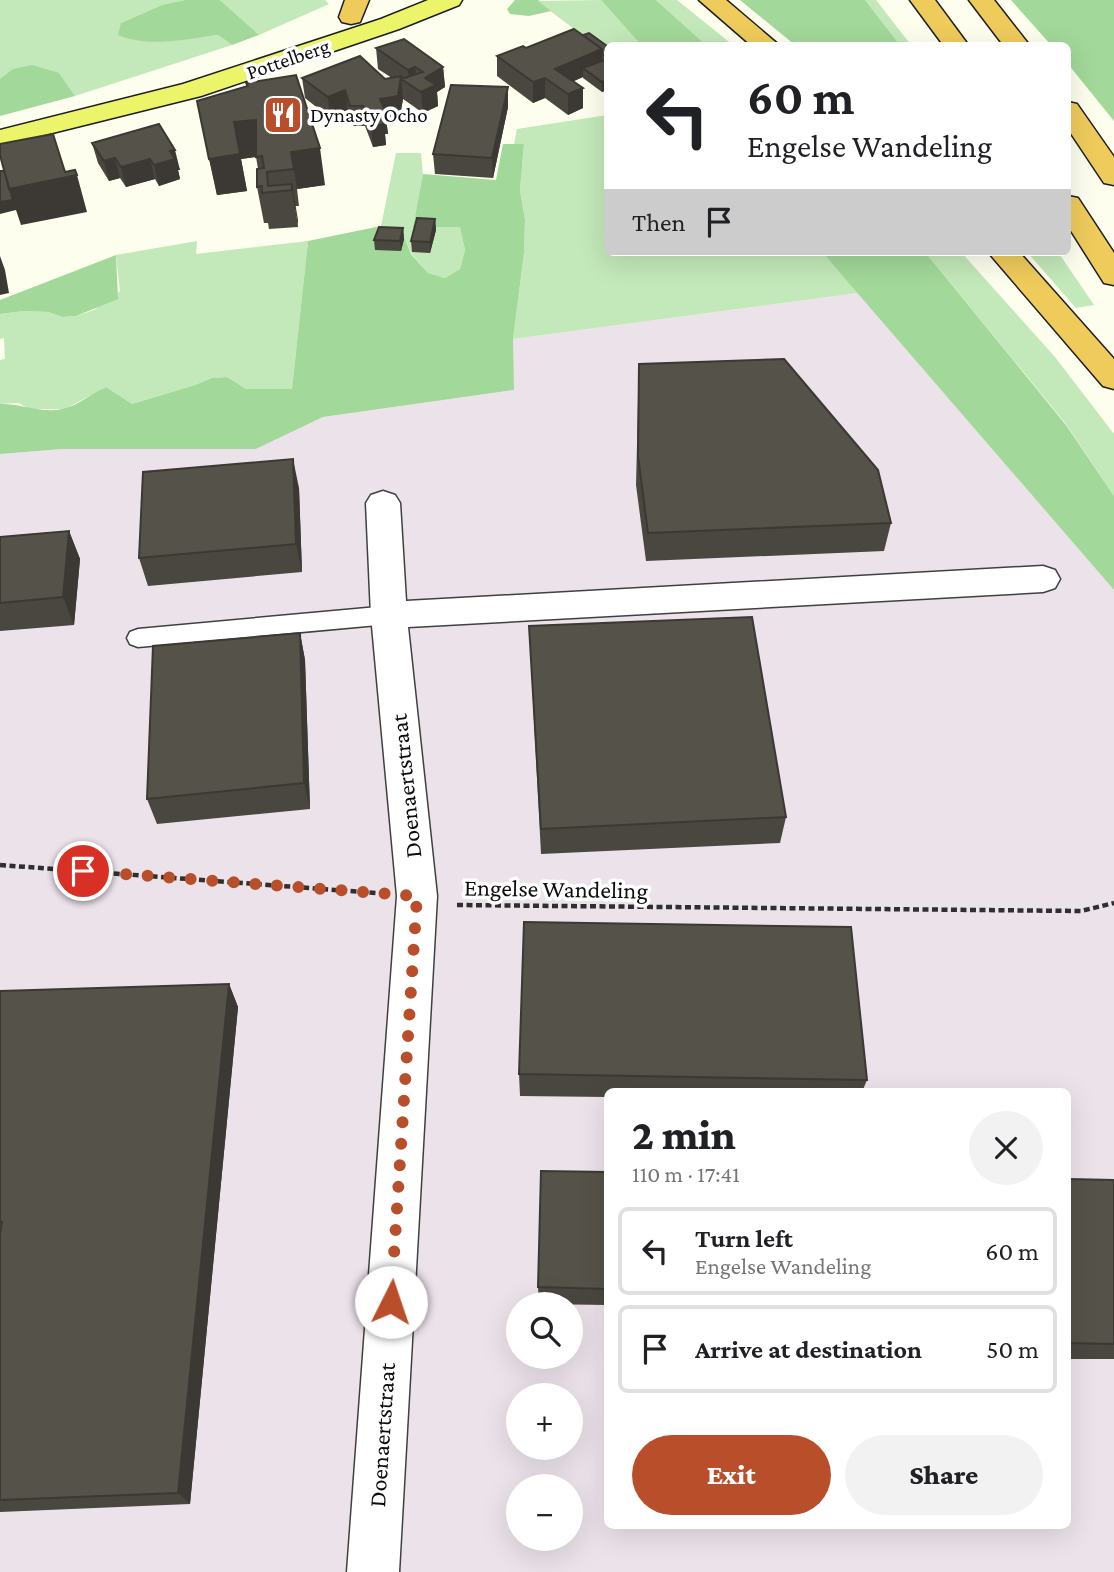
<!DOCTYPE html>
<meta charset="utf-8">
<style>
:root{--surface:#fff;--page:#f2f2f2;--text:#202124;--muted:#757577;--line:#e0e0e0;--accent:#b84e2a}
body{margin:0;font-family:"Crimson Pro",serif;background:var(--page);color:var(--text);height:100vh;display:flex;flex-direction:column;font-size:26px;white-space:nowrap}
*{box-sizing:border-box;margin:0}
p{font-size:23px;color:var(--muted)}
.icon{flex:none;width:38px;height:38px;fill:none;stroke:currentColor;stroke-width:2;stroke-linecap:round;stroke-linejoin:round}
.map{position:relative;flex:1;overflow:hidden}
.panel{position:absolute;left:604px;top:1088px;width:467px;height:441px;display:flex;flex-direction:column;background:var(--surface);border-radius:10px;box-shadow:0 7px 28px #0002}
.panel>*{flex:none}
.banner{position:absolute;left:604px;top:42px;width:467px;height:214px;border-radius:10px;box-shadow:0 7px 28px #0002;background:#fff;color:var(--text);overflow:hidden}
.controls{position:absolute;left:506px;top:1292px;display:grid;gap:14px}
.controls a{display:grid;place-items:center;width:77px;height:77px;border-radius:50%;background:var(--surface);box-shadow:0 7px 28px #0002;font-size:35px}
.pin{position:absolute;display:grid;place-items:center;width:60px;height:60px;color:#fff;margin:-30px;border:4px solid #fff;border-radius:50%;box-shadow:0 2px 7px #0007}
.me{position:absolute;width:77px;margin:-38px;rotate:4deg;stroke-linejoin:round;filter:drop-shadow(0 0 5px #0008)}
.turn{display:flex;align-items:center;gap:24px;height:147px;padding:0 28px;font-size:32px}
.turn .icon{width:91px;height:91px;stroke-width:2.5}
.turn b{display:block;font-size:49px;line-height:60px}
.then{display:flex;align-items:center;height:66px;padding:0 28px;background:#0003;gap:14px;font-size:26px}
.round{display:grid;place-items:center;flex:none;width:74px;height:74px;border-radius:37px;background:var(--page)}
.head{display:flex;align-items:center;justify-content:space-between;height:119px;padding:0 28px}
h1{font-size:42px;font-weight:800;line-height:52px}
.primary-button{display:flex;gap:14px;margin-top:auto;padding:14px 28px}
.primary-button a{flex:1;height:80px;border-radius:42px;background:var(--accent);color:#fff;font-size:28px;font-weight:800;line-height:80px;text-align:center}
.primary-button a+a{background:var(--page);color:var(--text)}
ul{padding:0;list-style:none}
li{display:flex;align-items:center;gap:21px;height:88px;margin:0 14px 10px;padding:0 14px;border:4px solid var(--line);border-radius:10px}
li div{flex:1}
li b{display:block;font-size:26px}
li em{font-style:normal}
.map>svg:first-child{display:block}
.industrial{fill:#ece2ea;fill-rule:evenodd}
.green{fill:#c3e8b9}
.forest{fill:#a2d899}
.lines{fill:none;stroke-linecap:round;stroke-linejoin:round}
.lane-casing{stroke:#404040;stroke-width:3}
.street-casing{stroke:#404040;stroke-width:3}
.primary-casing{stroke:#1e1e1e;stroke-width:3}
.highway-casing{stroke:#1e1e1e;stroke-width:3}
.path{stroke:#2f2f2f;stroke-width:4.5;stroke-dasharray:6 3.5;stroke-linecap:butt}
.lane{fill:#fff;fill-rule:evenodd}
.street{fill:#fff;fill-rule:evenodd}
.primary{fill:#ecf469;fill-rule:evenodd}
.highway{fill:#efcb5b;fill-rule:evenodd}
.wall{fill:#494740}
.shaded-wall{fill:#3c3934}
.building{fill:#55524a;stroke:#3c3934;stroke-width:2}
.route{stroke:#b84e2a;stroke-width:12;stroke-dasharray:0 21.6}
.labels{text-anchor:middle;stroke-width:7;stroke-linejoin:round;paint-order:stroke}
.far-street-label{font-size:21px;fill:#0d0d0d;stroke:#fff}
.far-poi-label{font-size:21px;fill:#0d0d0d;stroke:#fff;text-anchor:start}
.street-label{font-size:24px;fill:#0d0d0d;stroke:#fff}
</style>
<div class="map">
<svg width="1114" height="1572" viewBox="0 0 1114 1572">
<rect width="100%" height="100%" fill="#fdfeee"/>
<path class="industrial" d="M858 293 1114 590V1572H0V454L63 449H256L323 417 513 390V339ZM607 1092H1068V1526H607ZM518 1304H570V1356H518ZM518 1395H570V1447H518ZM518 1486H570V1538H518Z"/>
<path class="green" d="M0 0H185L162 5 121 23 201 37 218 35 232 45 75 96 59 73 0 79Z
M220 0H325L329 4 259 35Z
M601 0 641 45 607 46V54L537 1Z
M656 0H677L733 45H706Z
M865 0H876L911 45H900Z
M607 115V252H822L858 293 513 339 524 253 525 220 520 190 524 145 514 144 517 129Z
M396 153H421L423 174 413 227 460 226 465 250 460 269 445 278 428 273 411 253 404 237 381 226Z
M197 241 196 254 308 241 292 389H246L227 377 212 378 195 385 132 404 106 387 65 409H29L19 403 0 404V360L5 359 4 338 0 339V314L24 311 48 312 63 317 76 316 94 310 120 291 116 255Z
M925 252H961L1055 357 1114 434V496L1066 424Z
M1027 252H1058L1094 305 1076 308Z"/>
<path class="forest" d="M185 0H220L259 35 232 45 218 35C186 39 149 48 118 35L121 23 162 5Z
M515 0H540L538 1 551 11 529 16 510 14 507 9Z
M601 0H656L706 45H641Z
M740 0H865L900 45H795Z
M1011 0H1114V121L1068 64V46L1051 45Z
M32 65 59 73 75 96 0 116V79L13 69Z
M503 144H524L520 190 525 220 524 253 513 339 514 390 323 417 256 449H63L0 454V404C21 403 44 415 66 408 80 404 92 393 106 387L132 404 195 385 212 378 227 377 246 389H292L308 241 381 226 404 237 411 254 428 273 445 278 460 269 465 250 460 227H413L423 174 496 180Z
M822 252H925L1066 425 1114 496V590Z
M116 255 118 299 76 316 63 317 48 312 24 311 0 314V300Z"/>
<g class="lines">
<g class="lane-casing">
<path id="lane" d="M389 606 397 609 400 615 397 621 389 624 138 647 130 644 127 638 130 632 138 629Z"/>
</g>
<g class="street-casing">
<path id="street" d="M383 491 395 495 400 503 406 601 1043 566 1055 570 1060 579 1055 588 1043 592 408 627 437 896 399 1572H347L397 896 371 615 366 503 371 495Z"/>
</g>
<g class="primary-casing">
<path id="primary" d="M428 0H462L459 5 399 29 201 96 0 146V130L183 84 381 19Z"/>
</g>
<g class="highway-casing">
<path id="highway" d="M345 0H369L360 22 351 24 342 22 339 17Z
M699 0H726L780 46H752Z
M910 0H935L969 46H944Z
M969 0H994L1030 46H1004Z
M1068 102 1077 104 1114 157V185L1104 183 1068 129Z
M1068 196 1078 198 1114 253V285L1104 283 1068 226Z
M988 252H1019L1114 359V389L1103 386Z"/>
</g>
<path class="path" d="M0 865 376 893
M457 905 1081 911 1114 903"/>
<use href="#lane" class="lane"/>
<use href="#street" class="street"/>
<use href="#primary" class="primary"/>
<use href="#highway" class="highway"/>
</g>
<path class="wall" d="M583 35 607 46V90L602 92 583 78V77L573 81 583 88V108L568 115 545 98 533 103 497 76V56Z
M376 48 443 67 445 87 437 92 438 106 423 113 403 99 400 116 386 119 388 134H385L386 145 373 147 365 126H353L348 110 330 118 305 98 302 78 385 79 392 78 378 69Z
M246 83 325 185 297 189 299 206H295L298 227 269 229 268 223H264L257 187 258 169 256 157 241 159 247 191 217 195 197 101 246 86Z
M508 87V107L493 178 435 174 433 154Z
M159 124 180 170H178L180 179 159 186 155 179 126 187 120 178 109 181 98 163 92 143Z
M435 219 436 230 430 253 412 252 411 241Z
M403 228 404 239 401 251 375 250 374 240Z
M639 364 891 523 884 551 646 561 636 485Z
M299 488 302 572 148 586 139 558Z
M69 531 80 559 74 625 0 631V537Z
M529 626 786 817 780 843 541 854Z
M300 633 305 660 310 809 157 824 147 799Z
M229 984 238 1007 190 1504 0 1512V991Z
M519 1074 867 1080 862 1092H607V1097L520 1096Z
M607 1172V1305L539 1304 538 1287Z
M1068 1179 1114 1180V1359H1068Z"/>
<path class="shaded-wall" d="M602 49V69L583 68V77L559 88 555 69Z
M415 67 417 87 409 84 408 70Z
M443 67 445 87 437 92 438 106 423 113 421 92 425 78Z
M401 76 403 99 400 116 386 119 388 134H385L386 145 373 147 371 127 380 99Z
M545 78V98L533 103V82Z
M607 80V90L602 92V82Z
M508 87V107L493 178 492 158Z
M583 88V108L568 115V94Z
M345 90 348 110 330 118 328 97Z
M256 120 262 156 241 159 247 191 217 195 209 159 234 122Z
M320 148 325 185 297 189 291 152Z
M175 150 180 170H178L180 179 159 186 154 165 170 151Z
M115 158 120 178 109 181 104 161Z
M150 159 155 179 126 187 121 167Z
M77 175 87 212 21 225 16 210 0 214V202L9 189Z
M292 184 298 220V227L292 190Z
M435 219 436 230 430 253V242Z
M403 228 404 239 401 251 400 241Z
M0 256 5 270 9 293 0 295Z
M293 459 299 488 302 572 296 544Z
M69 531 80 559 74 625 63 597Z
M300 633 305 660 310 809 304 783Z
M229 984 238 1007 190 1504 178 1493Z"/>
<path class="building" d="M574 29 602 49 555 69 583 88 568 94 545 78 533 82 497 56 523 46 526 48Z
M589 33 607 46V57L602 54V49L583 35Z
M404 39 443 67 425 78 436 85 421 92 401 79 423 72 415 67 408 70 376 48Z
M360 56 385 79 401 76 398 96 380 99 386 113 380 114 384 124 371 127 363 106H350L345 90 328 97 302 78Z
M607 59V80L602 82 583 68Z
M296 75 320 148 291 152 294 169 267 172 268 186 292 184V190L262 193V186L257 187V169L264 168 262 156 256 157V120L234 122 240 154 209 159 197 101 248 86 246 83Z
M451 85 508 87 492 158 433 154Z
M159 124 175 150 170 151 175 159 154 165 150 159 121 167 115 158 104 161 92 143Z
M53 134 65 172 75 170 77 175 9 189 0 155V144Z
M0 171H4L13 200 0 202Z
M417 218 435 219 430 242 411 241Z
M379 227 403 228 400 241 374 240Z
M784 359 878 470 891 523 648 533 638 456 639 364Z
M293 459 296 544 139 558 143 472Z
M69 531 63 597 0 603V537Z
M752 617 786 817 541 829 529 626Z
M300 633 304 783 147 799 153 646Z
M524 922 851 927 867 1080 519 1074Z
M229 984 178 1493 0 1500V1234L2 1222H0V991Z
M541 1171 607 1172V1289L538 1287Z
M1068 1179 1114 1180V1344L1068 1343Z"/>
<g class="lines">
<path class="route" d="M83 871 417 896 391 1302"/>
</g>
<defs>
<g id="restaurant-square" transform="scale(2.0125)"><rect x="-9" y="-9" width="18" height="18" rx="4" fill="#b84e2a" stroke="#fff"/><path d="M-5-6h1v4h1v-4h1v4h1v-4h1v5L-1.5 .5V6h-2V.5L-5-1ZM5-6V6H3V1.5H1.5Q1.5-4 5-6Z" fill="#fff"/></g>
</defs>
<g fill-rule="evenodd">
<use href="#restaurant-square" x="283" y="115"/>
</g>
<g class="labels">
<g class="far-street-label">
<text transform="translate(288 59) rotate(-19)" y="7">Pottelberg</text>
</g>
<g class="far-poi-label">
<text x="310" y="122">Dynasty Ocho</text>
</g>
<g class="street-label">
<text transform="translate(406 786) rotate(-96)" y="8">Doenaertstraat</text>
<text transform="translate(556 889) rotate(1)" y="8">Engelse Wandeling</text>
<text transform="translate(382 1435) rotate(-86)" y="8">Doenaertstraat</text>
</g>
</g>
</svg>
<div class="controls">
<a><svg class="icon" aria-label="search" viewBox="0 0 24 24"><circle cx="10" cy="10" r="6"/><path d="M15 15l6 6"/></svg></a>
<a>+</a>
<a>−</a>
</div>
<div class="pin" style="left:83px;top:871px;background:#d93025"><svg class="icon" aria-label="arrive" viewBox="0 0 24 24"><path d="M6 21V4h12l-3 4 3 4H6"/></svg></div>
<svg class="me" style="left:391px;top:1302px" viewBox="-20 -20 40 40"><circle r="19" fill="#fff"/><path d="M0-13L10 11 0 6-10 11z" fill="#b84e2a"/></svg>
<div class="banner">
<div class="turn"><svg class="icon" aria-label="left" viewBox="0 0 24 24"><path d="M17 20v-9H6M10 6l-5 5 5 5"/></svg><div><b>60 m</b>Engelse Wandeling</div></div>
<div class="then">Then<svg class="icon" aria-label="arrive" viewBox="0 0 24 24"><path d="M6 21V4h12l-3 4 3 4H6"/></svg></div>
</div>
<section class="panel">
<div class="head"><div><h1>2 min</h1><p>110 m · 17:41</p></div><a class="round"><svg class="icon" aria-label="close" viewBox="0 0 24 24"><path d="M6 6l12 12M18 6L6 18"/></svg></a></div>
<ul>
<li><svg class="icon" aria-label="left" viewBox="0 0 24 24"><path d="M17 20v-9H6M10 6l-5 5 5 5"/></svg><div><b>Turn left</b><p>Engelse Wandeling</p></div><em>60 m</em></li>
<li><svg class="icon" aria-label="arrive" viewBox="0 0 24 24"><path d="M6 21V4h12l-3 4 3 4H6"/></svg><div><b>Arrive at destination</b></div><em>50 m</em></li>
</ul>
<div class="primary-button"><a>Exit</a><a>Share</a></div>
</section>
</div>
